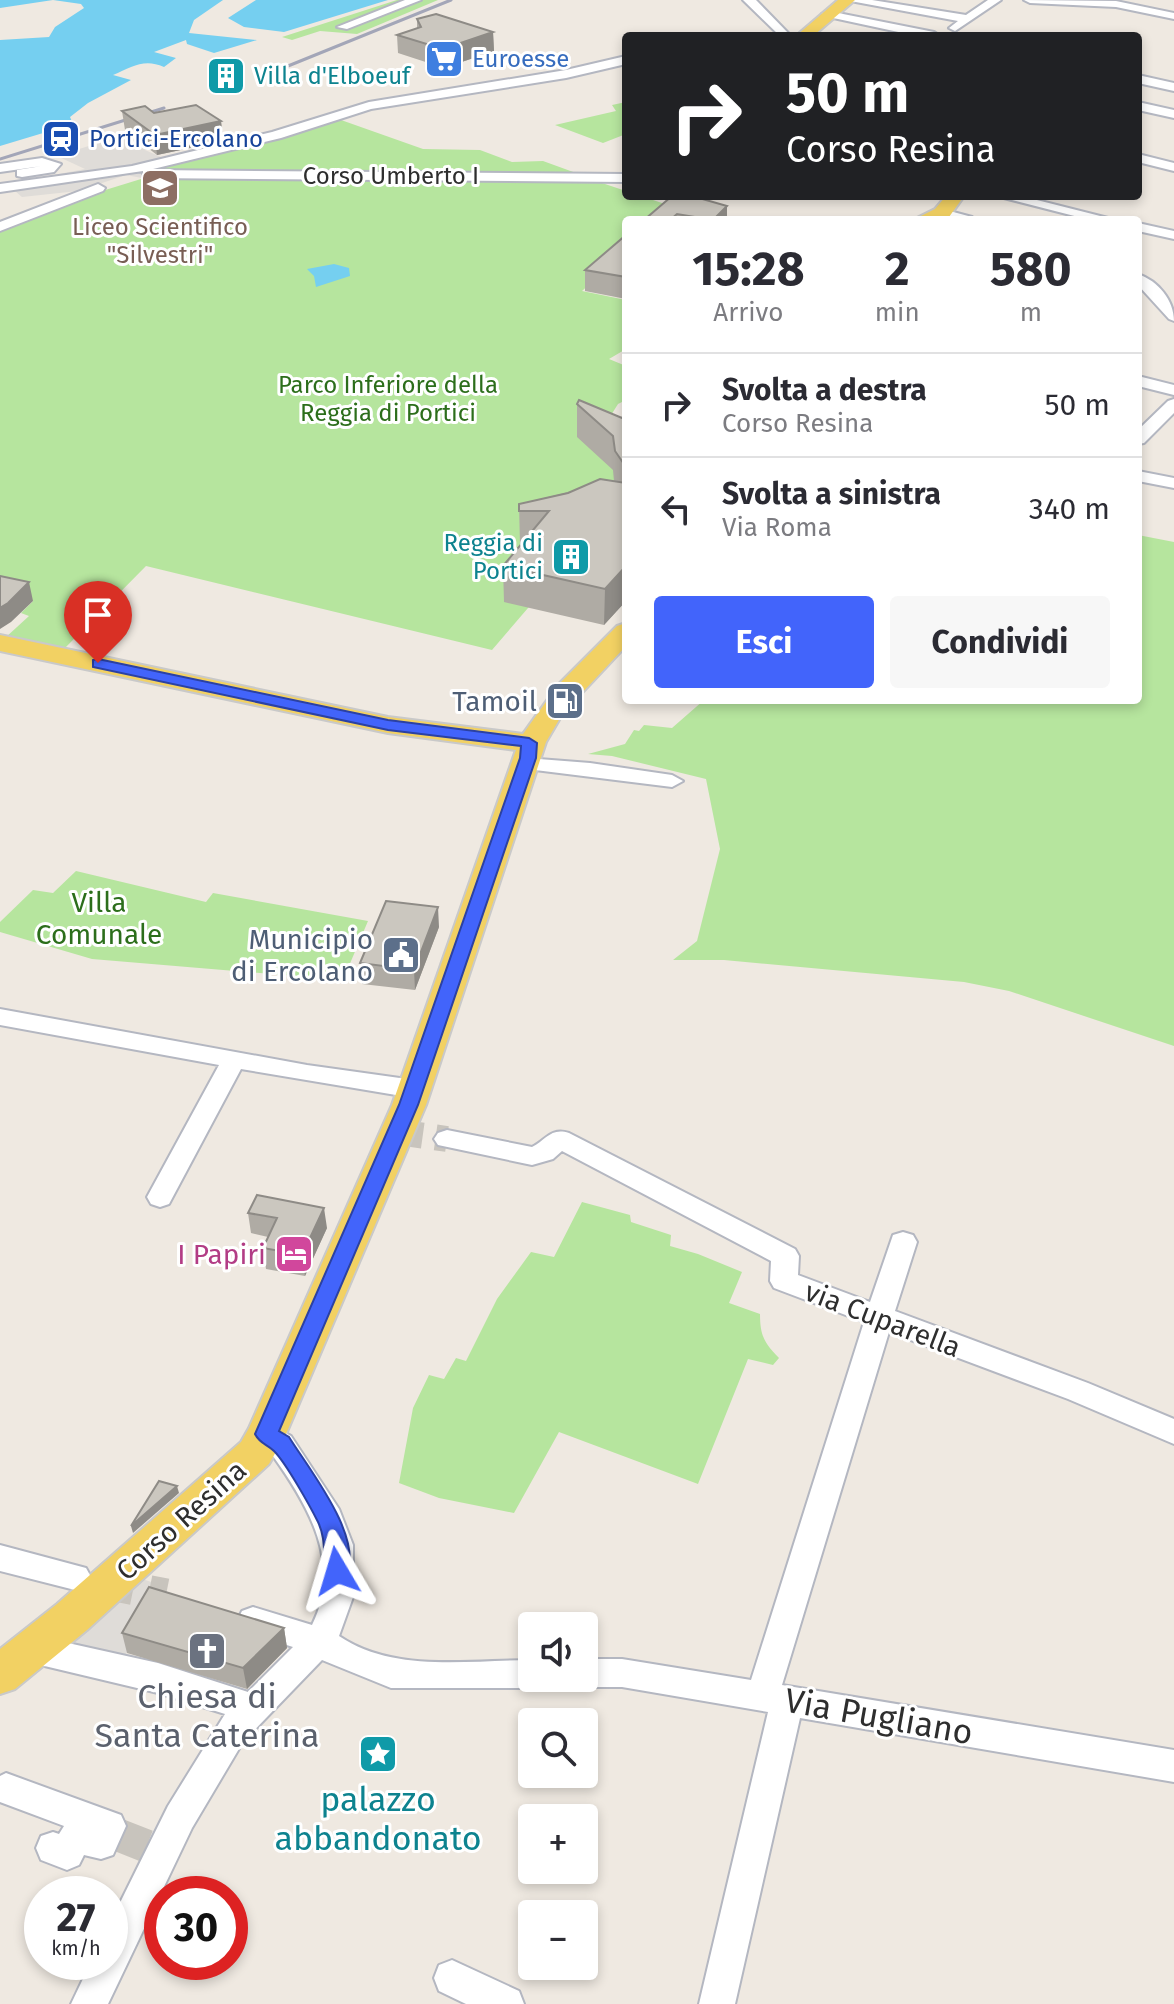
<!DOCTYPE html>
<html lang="it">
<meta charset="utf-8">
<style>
:root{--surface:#fff;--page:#f7f7f7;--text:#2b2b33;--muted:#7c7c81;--line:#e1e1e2;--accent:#4264fb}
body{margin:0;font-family:"Fira Sans",sans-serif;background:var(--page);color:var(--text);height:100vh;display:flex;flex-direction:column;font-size:30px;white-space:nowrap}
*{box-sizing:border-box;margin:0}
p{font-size:26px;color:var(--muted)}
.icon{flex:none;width:44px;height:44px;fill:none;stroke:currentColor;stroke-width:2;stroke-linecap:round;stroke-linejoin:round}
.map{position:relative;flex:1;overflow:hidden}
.side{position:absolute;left:622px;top:216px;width:520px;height:488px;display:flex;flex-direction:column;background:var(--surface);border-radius:8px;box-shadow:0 4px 12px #0003}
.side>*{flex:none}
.banner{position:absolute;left:622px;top:32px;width:520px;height:168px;border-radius:8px;box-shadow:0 4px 12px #0003;background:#202124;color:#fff;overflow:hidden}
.controls{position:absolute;left:518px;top:1612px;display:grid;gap:16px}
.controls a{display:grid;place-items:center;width:80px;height:80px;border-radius:8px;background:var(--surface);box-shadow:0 4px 12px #0003;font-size:40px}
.speed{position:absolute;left:24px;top:1876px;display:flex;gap:16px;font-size:40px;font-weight:700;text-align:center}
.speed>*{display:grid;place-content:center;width:104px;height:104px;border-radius:50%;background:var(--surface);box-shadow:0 4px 12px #0003;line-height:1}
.speed small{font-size:20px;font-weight:400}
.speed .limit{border:12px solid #d22;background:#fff;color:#111}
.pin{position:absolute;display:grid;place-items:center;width:68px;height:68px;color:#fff;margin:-82px -34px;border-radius:50% 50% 50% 0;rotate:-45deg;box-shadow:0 0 8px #0007}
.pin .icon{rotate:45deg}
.me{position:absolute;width:88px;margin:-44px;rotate:353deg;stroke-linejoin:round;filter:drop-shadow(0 0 6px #0008)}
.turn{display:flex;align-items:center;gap:28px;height:168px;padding:0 32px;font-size:36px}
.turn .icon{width:104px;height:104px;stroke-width:2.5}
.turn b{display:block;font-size:56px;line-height:68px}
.eta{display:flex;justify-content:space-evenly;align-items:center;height:136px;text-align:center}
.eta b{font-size:48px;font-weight:700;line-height:56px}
.cta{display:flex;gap:16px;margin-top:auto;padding:16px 32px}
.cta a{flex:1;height:92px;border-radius:8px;background:var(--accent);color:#fff;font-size:32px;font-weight:700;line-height:92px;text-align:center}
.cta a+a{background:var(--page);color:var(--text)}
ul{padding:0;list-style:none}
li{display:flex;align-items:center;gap:24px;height:104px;padding:0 32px;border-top:2px solid var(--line)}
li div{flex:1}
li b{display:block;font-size:30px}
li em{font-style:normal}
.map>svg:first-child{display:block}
.green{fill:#b6e59e}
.plaza{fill:#dfdcd8}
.water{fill:#75cff0}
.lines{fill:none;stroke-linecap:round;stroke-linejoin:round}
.minor-tunnel-far1{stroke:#c8c4bd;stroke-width:26;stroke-dasharray:26 13;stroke-linecap:butt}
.minor-tunnel{stroke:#c8c4bd;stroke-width:33;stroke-dasharray:33 16;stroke-linecap:butt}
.minor-casing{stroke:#b4b7c1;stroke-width:4}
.major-casing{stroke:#c9c9c9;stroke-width:4}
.minor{fill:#fff;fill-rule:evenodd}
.major{fill:#f2d163;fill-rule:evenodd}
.rail{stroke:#a3a6b8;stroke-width:3}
.wall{fill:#afaba4}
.shaded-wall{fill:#8e8b86}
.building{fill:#cbc7bf;stroke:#8e8b86;stroke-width:2}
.route{fill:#4264fb;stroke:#2b41a3;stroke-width:2}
.labels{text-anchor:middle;stroke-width:6;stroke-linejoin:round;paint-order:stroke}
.far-shop-label{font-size:24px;fill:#366cbe;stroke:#fff;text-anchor:start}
.far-culture-label{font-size:24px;fill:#0d838f;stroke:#fff;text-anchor:start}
.far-transit-label{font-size:24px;fill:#164399;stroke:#fff;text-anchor:start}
.far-street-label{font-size:24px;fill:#2e2e2e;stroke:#fff}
.far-education-label{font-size:24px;fill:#785e54;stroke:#fff}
.far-park-label{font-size:24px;fill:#2c6e1b;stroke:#fff}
.service-label{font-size:28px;fill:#4e5e75;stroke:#fff;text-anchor:end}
.park-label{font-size:28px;fill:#2c6e1b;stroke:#fff}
.hotel-label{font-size:28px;fill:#b23c85;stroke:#fff;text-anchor:end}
.street-label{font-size:28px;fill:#2e2e2e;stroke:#fff}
.near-worship-label{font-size:34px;fill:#5b616d;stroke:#fff}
.near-street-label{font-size:34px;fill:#2e2e2e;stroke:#fff}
.near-culture-label{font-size:34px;fill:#0d838f;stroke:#fff}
</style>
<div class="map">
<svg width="1174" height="2004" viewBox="0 0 1174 2004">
<rect width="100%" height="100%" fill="#efe9e1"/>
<path class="green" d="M397 0H438L357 34 320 31 292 40 282 37Z
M626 102V127L623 129 626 134 603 143 555 125 616 111 612 105Z
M341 120 423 149 480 150 512 162 543 161 576 173 161 172 169 163 277 139Z
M154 175 596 181 626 191V196H641L674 207 660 220H626V251L582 291 626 300V349L609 359 626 366V400L618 404 608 420 626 512 528 608 492 650 146 566 64 649 5 638 29 616 21 613 33 601 0 593V230L76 199Z
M1138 535 1174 542V1046L1009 991 964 982 724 960H673L697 941 720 849 706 779 612 756 588 754 625 744 634 730 639 731 644 725 672 728 704 700H1138Z
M76 871 206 902 213 893 368 921 343 980 92 959 0 932V922L33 890 53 893Z
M582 1202 630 1215 631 1222 671 1235 670 1246 698 1254 742 1272 729 1303 760 1314C760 1335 764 1343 779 1358L773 1365 748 1359 698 1484 559 1432 514 1513 439 1498 399 1483 413 1408 429 1375 444 1379 456 1358 466 1361 497 1299 531 1252 554 1257Z"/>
<path class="plaza" d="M136 135 154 147 145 150 168 160 156 174 142 178 126 175 78 191 22 197 7 184 85 169 57 156 114 138Z
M140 1578 165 1587 122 1661 61 1645Z"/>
<path class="water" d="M0 0H223L194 20 189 33 257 40 214 53 187 44 186 40 154 52 176 58 164 67C144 58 132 67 113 75L131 80 88 103 70 117 73 124 0 146V40L49 37 55 27 84 8 81 4 53 0 0 8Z
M256 0H388L284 32 244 27 228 18Z
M334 264 349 268 350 276 316 287 314 276 307 269Z"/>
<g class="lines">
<path class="minor-tunnel-far1" d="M397 1132 447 1139"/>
<path class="minor-tunnel" d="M101 1582 166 1595
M116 1834 149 1847"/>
<g class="minor-casing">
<path id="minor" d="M405 0H421L347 29 337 27Z
M743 0H756L791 36H780Z
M845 0H872L966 15 988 0H1001L955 31 949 28 958 21Z
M1024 0 1116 1 1174 13V19L1116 7 1030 3Z
M828 11 934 32 940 36H917L824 16 822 14Z
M626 56V64L566 78 371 109 281 138 149 170 626 174V182L148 178 143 177V171L0 192V184L132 166 272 132 369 102 566 70Z
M1138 75 1174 83V91L1138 83Z
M1138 102 1174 110V118L1138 110Z
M1138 154 1174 163V171L1138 162Z
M42 158 61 164 54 172 22 177 17 176V170L42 166 0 172V164Z
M98 184 105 188 103 191 0 231V222Z
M996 196H1021L1116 220H1090Z
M942 209 972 217 974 220H951L937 216V210Z
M1138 223 1174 231V239L1138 231Z
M1138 274C1158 281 1174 300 1174 321L1169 319 1138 285Z
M1138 376 1174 385V395L1138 386Z
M1174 399V413L1144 443 1138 444V430L1168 401Z
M1138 471 1174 478V488L1138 481Z
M526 758 590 763 672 775 683 781 672 787 519 768 516 764 519 760Z
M0 1009 307 1065 414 1080 423 1083 427 1089 423 1095 414 1098 241 1069 169 1204 160 1207 151 1204 147 1197 219 1065 0 1025Z
M447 1130 532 1147C546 1140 551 1127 569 1133L795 1249 799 1256 798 1275 870 1302 893 1235 903 1232 913 1235 917 1242 895 1311 1088 1383 1174 1419V1444L1068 1399 889 1332 782 1685 1174 1750V1782L800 1718 735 2004H699L768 1712 622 1687H584L573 1683 570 1678H584V1659H622L751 1680 864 1322 774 1288 770 1281 771 1261 562 1151 553 1159 532 1165 438 1145 434 1139 438 1133Z
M266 1422 291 1436 339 1509 353 1545V1597L339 1636C393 1673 469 1660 532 1660V1678H546L544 1684 532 1688H391L322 1660 243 1742 192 1828 108 2004H71L91 1962H110V1923L168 1806 225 1714 158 1693 32 1663 21 1659 16 1649 21 1639 32 1635 158 1663 248 1692 293 1647 242 1631 237 1621 242 1611 253 1607 312 1625C343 1564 308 1505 273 1456 266 1447 257 1444 251 1434L256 1426Z
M0 1545 86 1568 91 1577 86 1586 75 1590 0 1571Z
M6 1773 121 1815 126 1826 113 1855 101 1859 84 1855 79 1865 67 1870 41 1860 36 1848 41 1836 53 1832 59 1834 64 1826 0 1802V1776Z
M452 1960 519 1991 524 2004H466L439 1991 434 1978 439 1965Z"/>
</g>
<g class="major-casing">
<path id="major" d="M838 0H855L813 36H796Z
M946 196H964L949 217 913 220 935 209Z
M626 623V646L563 713 546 742 426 1105 286 1434 269 1464 87 1630 15 1689 0 1694V1649L57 1604 241 1442 249 1428 392 1105 516 750 388 733 0 651V635L388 717 523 734 558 685 617 626Z"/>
</g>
<use href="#minor" class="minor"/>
<use href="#major" class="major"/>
<path class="rail" d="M288 66 451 0
M0 159 164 108"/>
</g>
<path class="wall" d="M417 19 493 32 494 51 444 68 398 53 397 35 417 28Z
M122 111 154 113 221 121 223 141 157 155 125 130Z
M727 206V220H644Z
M626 235V299L585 291V270Z
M577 404 622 418 626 413V601L604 625 504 602 503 566 520 545 519 504 614 481 613 470 577 437Z
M439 927 415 990 362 984 360 963Z
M248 1213 327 1228 305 1276 266 1269 263 1248 268 1237 251 1233Z
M284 1628 287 1648 247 1689 127 1653 122 1633Z"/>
<path class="shaded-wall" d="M493 32 494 51 444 68 443 49Z
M221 121 223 141 157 155 155 135Z
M727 206V220H713Z
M626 566V601L604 625 605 589Z
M29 582 33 601 11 622 0 629V608Z
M438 907 439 927 415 990 414 970Z
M324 1208 327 1228 305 1276 302 1255Z
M177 1486 179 1493 133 1533 131 1526Z
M284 1628 287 1648 247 1689 243 1668Z"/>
<path class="building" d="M436 14 493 32 443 49 397 35 421 27 417 19Z
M196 105 221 121 155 135 122 111 145 106 154 113Z
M672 196H692L727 206 713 220 677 214 670 220H644Z
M626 235V277L585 270Z
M579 400 622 418 626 413V467L615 451 613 436 577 404Z
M600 479 626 483V566L605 589 503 566 549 511H519V504L568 493Z
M0 576 29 582 8 603 0 608Z
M386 901 438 907 414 970 360 963Z
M257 1195 324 1208 302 1255 263 1248 277 1218 248 1213Z
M159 1481 177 1486 131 1526Z
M149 1587 284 1628 243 1668 122 1633Z"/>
<path class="route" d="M98 659 388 720 529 738 537 743 536 758 418 1105 279 1431 289 1437C310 1471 365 1538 346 1578L337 1581 329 1578C321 1563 328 1543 318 1522 310 1506 286 1463 274 1451 267 1444 260 1444 255 1434L399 1105 520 758 521 746 388 730 93 667V660Z"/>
<defs>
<g id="supermarket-square" transform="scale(2)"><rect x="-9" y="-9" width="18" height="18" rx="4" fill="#3f7fe0" stroke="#fff"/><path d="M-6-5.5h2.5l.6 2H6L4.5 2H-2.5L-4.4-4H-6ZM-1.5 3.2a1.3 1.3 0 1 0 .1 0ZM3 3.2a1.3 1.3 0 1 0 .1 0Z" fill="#fff"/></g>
<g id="building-square" transform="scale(2)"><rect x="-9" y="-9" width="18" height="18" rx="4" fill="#0f9aa8" stroke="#fff"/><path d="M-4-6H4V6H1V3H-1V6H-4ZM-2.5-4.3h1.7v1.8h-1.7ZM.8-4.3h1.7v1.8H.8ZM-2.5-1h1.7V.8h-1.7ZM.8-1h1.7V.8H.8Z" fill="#fff"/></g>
<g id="station-square" transform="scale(2)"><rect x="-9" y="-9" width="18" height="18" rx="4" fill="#1a4fb4" stroke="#fff"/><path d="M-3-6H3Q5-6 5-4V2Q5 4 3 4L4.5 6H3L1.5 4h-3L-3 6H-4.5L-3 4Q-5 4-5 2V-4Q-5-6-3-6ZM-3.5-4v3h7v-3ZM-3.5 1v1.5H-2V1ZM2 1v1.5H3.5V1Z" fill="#fff"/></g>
<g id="school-square" transform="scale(2)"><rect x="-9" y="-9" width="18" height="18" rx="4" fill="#8d6e63" stroke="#fff"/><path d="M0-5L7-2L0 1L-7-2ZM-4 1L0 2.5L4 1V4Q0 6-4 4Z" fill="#fff"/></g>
<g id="fuel-square" transform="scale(2)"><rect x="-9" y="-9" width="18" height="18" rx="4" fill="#5c6f8a" stroke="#fff"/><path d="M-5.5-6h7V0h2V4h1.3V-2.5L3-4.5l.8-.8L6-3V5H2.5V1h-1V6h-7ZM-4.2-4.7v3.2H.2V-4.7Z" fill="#fff"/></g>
<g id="civic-square" transform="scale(2)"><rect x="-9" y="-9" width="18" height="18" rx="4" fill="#5c6f8a" stroke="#fff"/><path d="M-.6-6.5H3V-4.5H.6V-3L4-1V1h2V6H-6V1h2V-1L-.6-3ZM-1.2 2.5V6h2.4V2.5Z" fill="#fff"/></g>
<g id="hotel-square" transform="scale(2)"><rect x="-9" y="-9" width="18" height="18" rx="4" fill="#d1479c" stroke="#fff"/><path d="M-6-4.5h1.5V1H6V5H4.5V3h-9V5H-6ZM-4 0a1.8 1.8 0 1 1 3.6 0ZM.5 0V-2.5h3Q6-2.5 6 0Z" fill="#fff"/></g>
<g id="church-square" transform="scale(2)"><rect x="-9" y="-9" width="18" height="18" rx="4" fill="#6b7280" stroke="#fff"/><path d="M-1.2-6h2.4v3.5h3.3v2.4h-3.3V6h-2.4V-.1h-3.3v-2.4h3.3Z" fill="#fff"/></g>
<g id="sight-square" transform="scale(2)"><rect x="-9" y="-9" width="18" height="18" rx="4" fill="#0f9aa8" stroke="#fff"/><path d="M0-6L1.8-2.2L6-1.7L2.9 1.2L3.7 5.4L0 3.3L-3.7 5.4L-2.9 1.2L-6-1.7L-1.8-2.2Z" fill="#fff"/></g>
</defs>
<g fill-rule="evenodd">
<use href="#supermarket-square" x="444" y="59"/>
<use href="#building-square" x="226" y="76"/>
<use href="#station-square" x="61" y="139"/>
<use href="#school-square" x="160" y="188"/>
<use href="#building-square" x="571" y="557"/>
<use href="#fuel-square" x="565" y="701"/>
<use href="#civic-square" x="401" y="955"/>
<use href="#hotel-square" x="294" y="1254"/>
<use href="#church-square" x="207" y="1651"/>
<use href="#sight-square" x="378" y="1754"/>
</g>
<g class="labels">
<g class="far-shop-label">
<text x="472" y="67">Euroesse</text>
</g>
<g class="far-culture-label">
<text x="254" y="84">Villa d'Elboeuf</text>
<text x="543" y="551" text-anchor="end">Reggia di<tspan x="543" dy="28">Portici</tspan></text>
</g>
<g class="far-transit-label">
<text x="89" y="147">Portici-Ercolano</text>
</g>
<g class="far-street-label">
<text x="391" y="184">Corso Umberto I</text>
</g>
<g class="far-education-label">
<text x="160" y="235">Liceo Scientifico<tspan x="160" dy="28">"Silvestri"</tspan></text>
</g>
<g class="far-park-label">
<text x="388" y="393">Parco Inferiore della<tspan x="388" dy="28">Reggia di Portici</tspan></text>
</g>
<g class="service-label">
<text x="537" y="711">Tamoil</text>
<text x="373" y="949">Municipio<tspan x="373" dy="32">di Ercolano</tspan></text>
</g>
<g class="park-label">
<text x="99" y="912">Villa<tspan x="99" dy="32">Comunale</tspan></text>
</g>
<g class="hotel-label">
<text x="266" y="1264">I Papiri</text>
</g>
<g class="street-label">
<text transform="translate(883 1319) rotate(21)" y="10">via Cuparella</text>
<text transform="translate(181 1520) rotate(-42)" y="10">Corso Resina</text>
</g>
<g class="near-worship-label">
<text x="207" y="1708">Chiesa di<tspan x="207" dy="39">Santa Caterina</tspan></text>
</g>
<g class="near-street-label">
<text transform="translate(879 1716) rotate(10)" y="12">Via Pugliano</text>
</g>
<g class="near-culture-label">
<text x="378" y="1811">palazzo<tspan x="378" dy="39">abbandonato</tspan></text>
</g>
</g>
</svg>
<div class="controls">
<a><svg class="icon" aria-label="sound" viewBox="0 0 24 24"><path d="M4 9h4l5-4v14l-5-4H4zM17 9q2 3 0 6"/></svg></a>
<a><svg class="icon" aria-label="search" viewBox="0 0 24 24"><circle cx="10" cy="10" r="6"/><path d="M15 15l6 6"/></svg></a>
<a>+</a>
<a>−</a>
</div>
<div class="speed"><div>27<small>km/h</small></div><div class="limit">30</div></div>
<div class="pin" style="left:98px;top:663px;background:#d93025"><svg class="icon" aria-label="arrive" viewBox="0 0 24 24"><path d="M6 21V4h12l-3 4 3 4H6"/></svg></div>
<svg class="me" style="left:337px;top:1571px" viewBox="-20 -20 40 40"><path d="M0-17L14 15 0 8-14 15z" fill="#4264fb" stroke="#fff" stroke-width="4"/></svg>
<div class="banner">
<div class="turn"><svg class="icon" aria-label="right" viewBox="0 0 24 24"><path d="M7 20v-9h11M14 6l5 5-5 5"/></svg><div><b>50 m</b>Corso Resina</div></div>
</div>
<section class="side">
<div class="eta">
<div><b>15:28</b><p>Arrivo</p></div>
<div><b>2</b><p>min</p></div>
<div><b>580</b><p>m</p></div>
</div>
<ul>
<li><svg class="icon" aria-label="right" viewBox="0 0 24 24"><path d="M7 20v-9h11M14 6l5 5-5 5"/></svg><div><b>Svolta a destra</b><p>Corso Resina</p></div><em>50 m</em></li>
<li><svg class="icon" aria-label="left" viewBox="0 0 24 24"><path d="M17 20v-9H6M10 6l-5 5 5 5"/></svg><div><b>Svolta a sinistra</b><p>Via Roma</p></div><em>340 m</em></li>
</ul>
<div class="cta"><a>Esci</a><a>Condividi</a></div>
</section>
</div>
